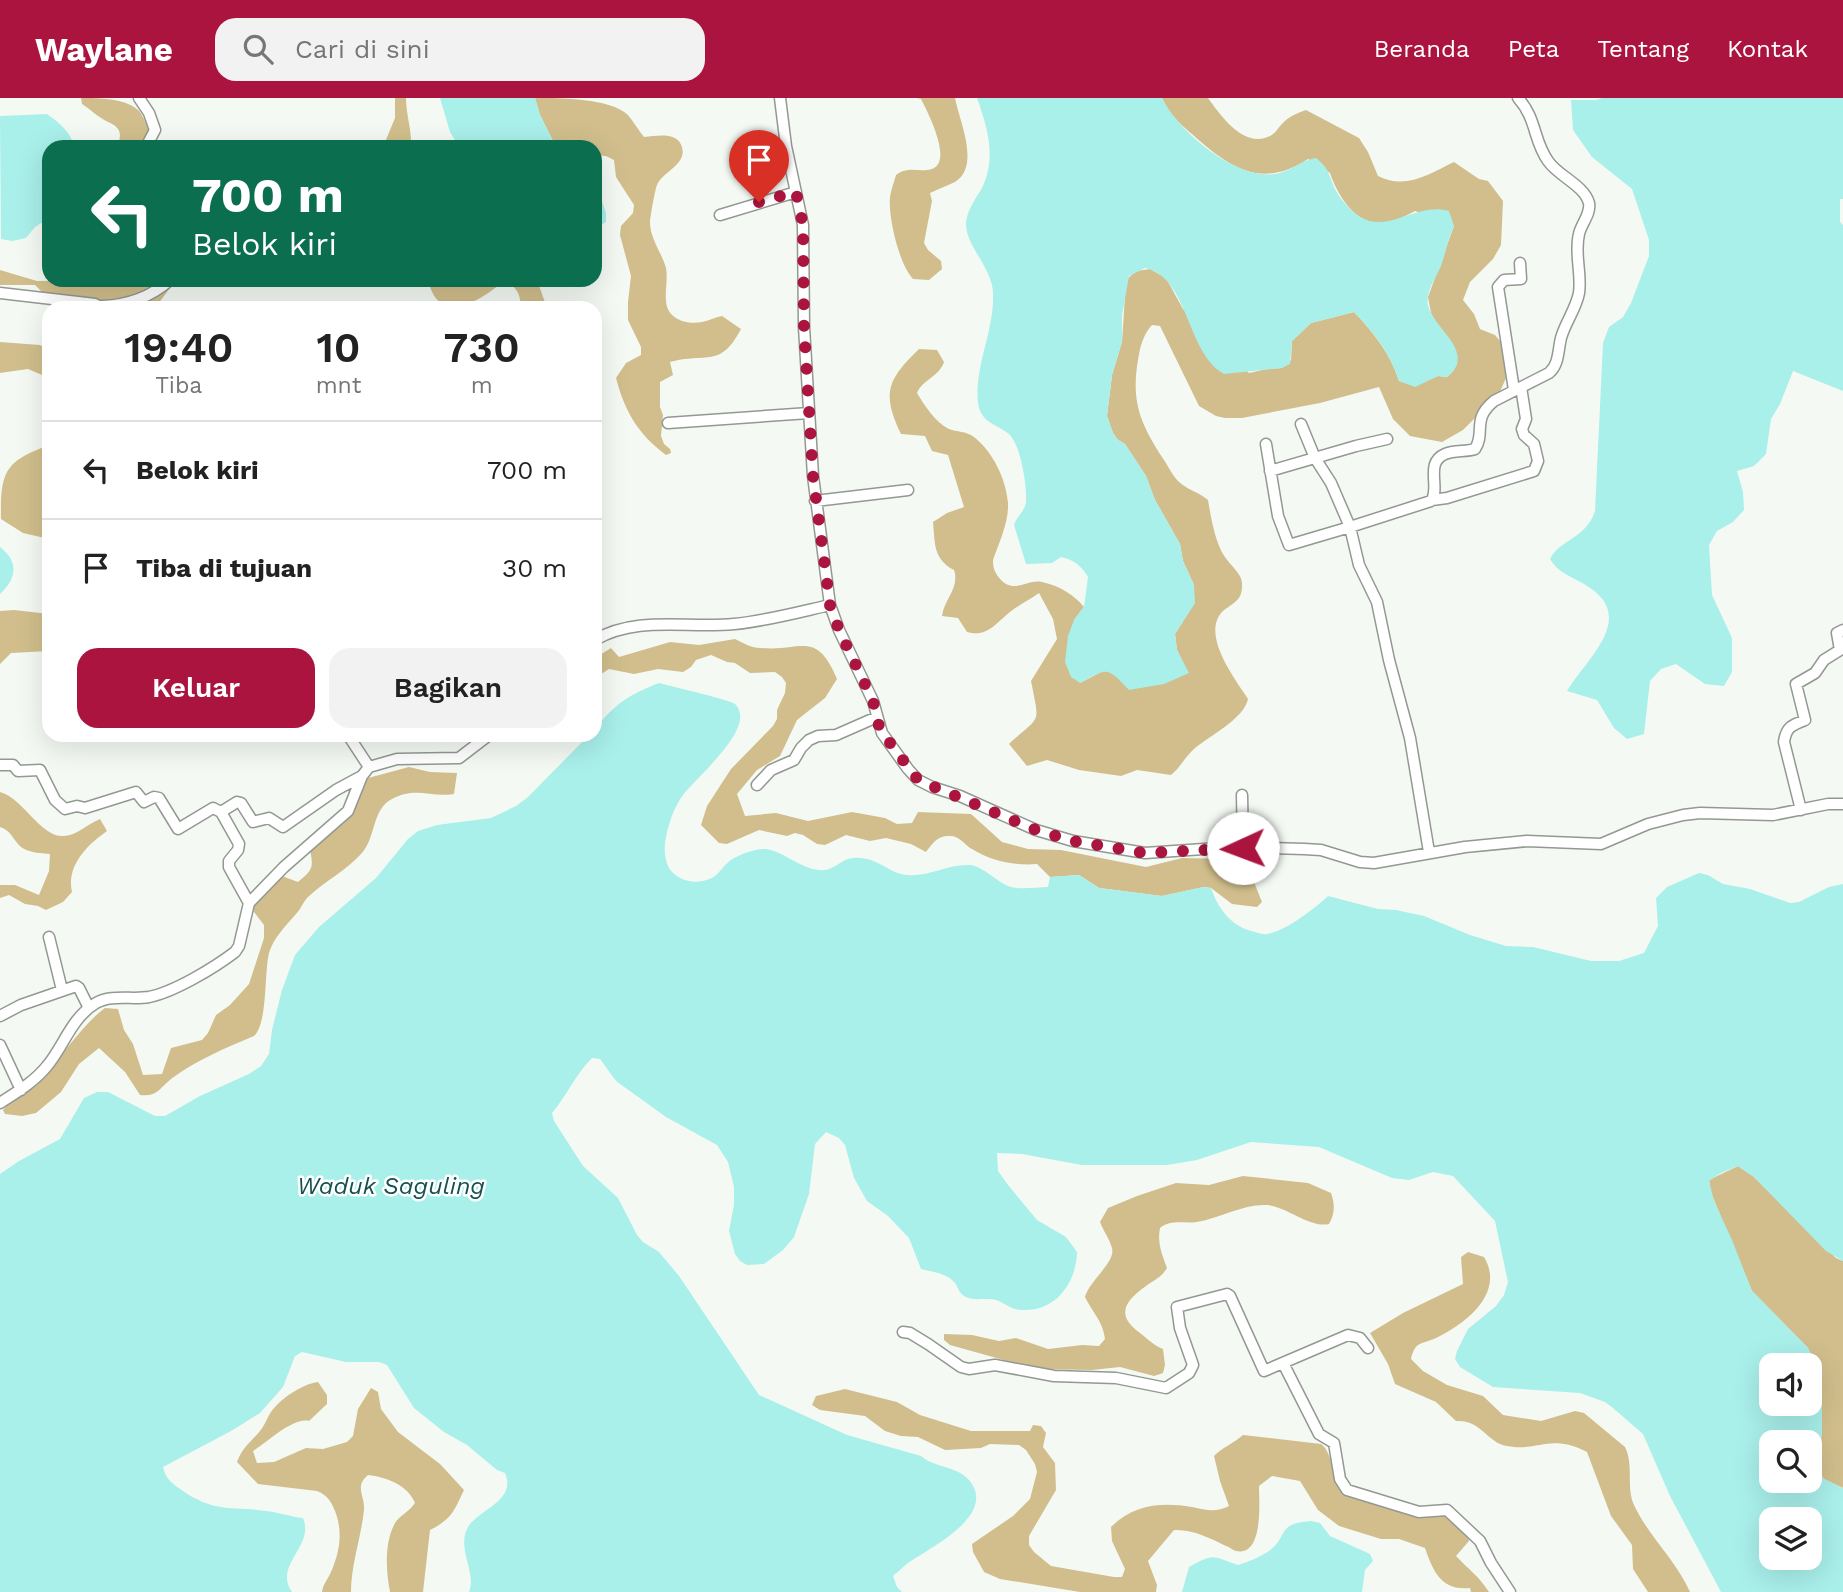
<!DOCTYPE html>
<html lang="id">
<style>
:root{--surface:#fff;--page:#f2f2f2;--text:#222;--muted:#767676;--line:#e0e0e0;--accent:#aa143e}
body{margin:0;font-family:"Work Sans",sans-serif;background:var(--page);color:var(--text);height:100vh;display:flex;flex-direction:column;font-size:26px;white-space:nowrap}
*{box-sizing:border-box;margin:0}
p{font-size:23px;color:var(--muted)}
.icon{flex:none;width:38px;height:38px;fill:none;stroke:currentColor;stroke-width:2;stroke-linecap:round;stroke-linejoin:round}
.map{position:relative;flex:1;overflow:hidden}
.drawer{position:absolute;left:42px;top:203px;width:560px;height:441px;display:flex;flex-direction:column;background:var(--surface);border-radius:21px;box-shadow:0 7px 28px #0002}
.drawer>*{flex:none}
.hud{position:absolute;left:42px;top:42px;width:560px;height:147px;border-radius:21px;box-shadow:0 7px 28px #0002;background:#0b6e4f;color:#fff;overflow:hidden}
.fabs{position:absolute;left:1759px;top:1255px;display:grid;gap:14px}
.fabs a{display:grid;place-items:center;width:63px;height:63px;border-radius:14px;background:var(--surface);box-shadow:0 7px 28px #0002;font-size:35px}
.pin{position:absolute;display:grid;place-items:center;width:60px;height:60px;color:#fff;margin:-72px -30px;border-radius:50% 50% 50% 0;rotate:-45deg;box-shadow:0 0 7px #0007}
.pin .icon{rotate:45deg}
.me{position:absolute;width:77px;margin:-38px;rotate:268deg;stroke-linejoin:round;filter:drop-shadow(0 0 5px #0008)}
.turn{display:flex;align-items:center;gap:24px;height:147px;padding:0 35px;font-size:32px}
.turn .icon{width:91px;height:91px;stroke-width:2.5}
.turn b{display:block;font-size:49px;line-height:60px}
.eta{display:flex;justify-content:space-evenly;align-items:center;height:119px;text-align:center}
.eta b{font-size:42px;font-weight:600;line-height:49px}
.primary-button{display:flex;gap:14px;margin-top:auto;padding:14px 35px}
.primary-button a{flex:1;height:80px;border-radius:21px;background:var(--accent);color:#fff;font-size:28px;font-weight:600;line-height:80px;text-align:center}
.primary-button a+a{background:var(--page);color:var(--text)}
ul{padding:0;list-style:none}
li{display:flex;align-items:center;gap:21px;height:98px;padding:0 35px;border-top:2px solid var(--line)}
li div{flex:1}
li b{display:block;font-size:26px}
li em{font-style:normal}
header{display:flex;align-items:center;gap:42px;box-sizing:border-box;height:98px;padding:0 35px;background:var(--accent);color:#fff}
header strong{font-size:33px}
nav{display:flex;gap:38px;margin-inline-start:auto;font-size:24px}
.search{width:490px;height:63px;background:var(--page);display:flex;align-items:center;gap:18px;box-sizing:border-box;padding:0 24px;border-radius:21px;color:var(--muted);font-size:26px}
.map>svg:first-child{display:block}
.forest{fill:#d1be8c}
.water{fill:#a9efea;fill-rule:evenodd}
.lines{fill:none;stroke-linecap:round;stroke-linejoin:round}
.minor-casing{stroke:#939892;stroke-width:13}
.minor{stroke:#fff;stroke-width:10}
.route{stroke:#aa143e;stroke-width:12;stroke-dasharray:0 21.6}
.labels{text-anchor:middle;stroke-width:5;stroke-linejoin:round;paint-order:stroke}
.water-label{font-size:24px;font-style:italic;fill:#15514e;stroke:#fff}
</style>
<header>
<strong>Waylane</strong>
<div class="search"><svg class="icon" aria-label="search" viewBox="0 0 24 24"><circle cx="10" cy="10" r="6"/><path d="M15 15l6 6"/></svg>Cari di sini</div>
<nav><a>Beranda</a><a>Peta</a><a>Tentang</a><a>Kontak</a></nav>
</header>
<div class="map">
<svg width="1843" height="1494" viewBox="0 0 1843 1494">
<rect width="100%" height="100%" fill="#f4faf3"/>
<path class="forest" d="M81 0C99 0 128 0 140 14 144 20 147 28 150 35L142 49H117C123 34 120 29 106 23 98 19 90 11 82 6Z
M395 0H406C406 17 412 32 411 49H383L395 20Z
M535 0C561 0 610 0 628 17 634 24 638 32 644 39 657 38 677 33 682 49 687 67 663 73 657 87 655 91 650 121 650 124 650 141 662 155 666 170 668 181 665 192 666 203 667 221 686 227 702 224 709 223 715 219 722 218L741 231C720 271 707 254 670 264L673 277 660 284V309L663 317 661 338 664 346 670 351 671 355 666 357C638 336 625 314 616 280L626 265 641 257V249L628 222V204L631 178 620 137 621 128 633 115 634 107 616 79 614 62 606 58 595 57V49H556L540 17Z
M917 0H955C959 22 981 68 955 84 947 88 938 91 930 95L932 103 924 145 928 152 941 163 942 171 929 182 913 181C899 166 888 119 890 99 891 92 894 84 896 77 907 69 915 73 927 72 957 70 928 15 921 1Z
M1162 0H1208C1221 18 1244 51 1270 38 1275 36 1278 30 1282 26 1288 19 1297 15 1306 12L1359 40 1368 54 1378 78C1406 92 1429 76 1454 64L1479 81 1488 83 1503 103 1501 147 1493 161 1470 184 1463 202 1474 216 1480 231 1495 237 1501 244 1506 280 1499 296 1463 332 1442 344 1410 338 1393 321 1379 289 1320 305 1242 320H1225L1216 318 1199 308 1160 228 1152 227C1143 237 1140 249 1138 262 1131 303 1140 325 1162 359 1167 366 1171 375 1177 382 1185 391 1199 394 1208 402 1211 419 1215 445 1225 459 1230 467 1242 476 1242 485 1243 504 1233 504 1222 514 1201 537 1235 581 1248 601 1244 621 1209 638 1194 651 1185 659 1180 670 1171 677L1137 672 1121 678 1079 672 1047 662 1027 668 1009 646C1041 616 1040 629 1031 583L1057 541 1053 521 1039 495C1029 502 1019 507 1010 514 996 525 987 540 967 534L958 520 942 518C944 501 960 490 954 472 933 461 935 445 933 424L947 415 964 409 948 357 932 353 925 338 901 336C881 295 888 281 919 251L937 252 944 264C939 279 923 281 917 295 925 308 935 324 949 331 957 334 966 333 974 339 993 354 1006 381 1008 405 1009 424 999 445 993 462 993 471 995 475 1001 482 1015 496 1027 481 1042 484 1060 488 1073 496 1084 509L1074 522 1080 585 1103 573 1188 575 1177 552 1175 536 1194 506V487L1183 463 1180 446 1155 402 1146 378 1125 346 1118 342 1113 335 1107 318 1112 277 1122 244 1126 182 1136 173 1150 171 1166 180 1183 211 1249 275 1267 271 1282 270 1291 262 1292 243 1311 225 1354 214C1374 235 1390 255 1399 283L1415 288 1438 278 1447 279 1453 273 1457 266 1431 215 1428 199 1454 128 1415 113C1404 119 1391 125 1378 125 1354 125 1336 94 1330 75L1308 61C1261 92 1229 69 1193 37 1179 25 1170 17 1162 0Z
M0 172 37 183 101 182C117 193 125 185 140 182 153 180 169 182 182 182L173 186 155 210H127L119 202 106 203 98 210 53 205 35 187H0Z
M428 182H537L547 210H521C520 196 518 188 503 184 478 204 439 229 428 182Z
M0 244 40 247 49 252V280L28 271 0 275Z
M49 347V441L23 435 1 421C0 372 6 363 49 347Z
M14 512 49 516V553L11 555 0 566V513Z
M735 541C743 545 751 550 761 550 801 554 816 531 837 581L825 600 797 622 780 658 757 672 737 696 745 718 776 715 808 723 852 714 885 720 897 726 912 725 918 714 971 716 1002 744 1028 751 1061 752 1146 769 1182 760 1235 761 1250 774 1262 804 1257 809 1232 806 1211 790 1204 789 1162 798 1099 790 1079 777 1050 779 1037 766C1015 768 991 763 972 751 963 746 960 737 948 738 937 738 932 746 926 754L911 746 886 740 870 743 846 737 825 747 817 746 803 737 795 735 787 738 759 732 727 746 719 745 701 727 707 708 731 671 773 628 777 621V612L785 595 786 585 782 579 775 574 750 575 735 565 727 564 711 557 696 562 691 569 683 574 658 571 634 576 609 571 595 580V560L611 550 619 559 670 544 699 547Z
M409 669 430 674 457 675 454 696C429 700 417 688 392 701 372 711 376 739 362 755 347 772 325 783 308 799 303 804 301 811 296 816 285 829 274 839 269 855 264 875 268 925 254 938 226 950 196 962 171 981 159 991 157 999 140 997L125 974 99 950 79 966 61 994 36 1015 22 1018 5 1016 3 1012C13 1000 33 989 45 976 66 954 81 928 105 910L118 911 124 932 133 946 143 977 162 976 171 950 202 942 208 935 216 917 230 907 249 886 264 840V827L254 814V806L282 778 298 784C312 772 314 771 310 752L345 724 368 680Z
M0 694C23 700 41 740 64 738 78 737 87 726 100 721L107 733C87 747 66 768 72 794L63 804 46 812 38 808 25 806 9 797 0 800V787H15L39 797 49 773 50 756C41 755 29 755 21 749 13 742 11 732 0 729Z
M1738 1068 1754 1079 1836 1160 1843 1163V1390L1824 1381 1818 1373 1817 1364 1822 1335 1808 1250 1752 1193 1711 1095 1709 1082Z
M1243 1078 1308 1085 1331 1095C1335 1106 1335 1116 1329 1126 1309 1130 1288 1109 1267 1107 1243 1106 1220 1120 1197 1124 1184 1126 1171 1121 1160 1130 1157 1145 1162 1156 1167 1170 1162 1179 1154 1182 1146 1188 1125 1203 1115 1217 1140 1235 1148 1241 1153 1247 1163 1251L1165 1267 1163 1275 1154 1278 1120 1269 1092 1272 1036 1271 950 1247 944 1242V1236L972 1237 999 1243 1016 1240 1048 1251 1082 1247 1099 1248 1105 1241C1103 1223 1092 1214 1085 1199 1089 1183 1116 1164 1112 1150 1110 1142 1103 1132 1100 1124L1108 1110 1137 1098 1176 1085 1209 1087Z
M1468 1154 1484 1159C1506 1196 1464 1227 1434 1241 1429 1243 1423 1244 1418 1247 1414 1250 1412 1256 1411 1261L1423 1273 1447 1287 1483 1298 1503 1317 1541 1323 1575 1313 1584 1315 1625 1349C1634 1367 1626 1389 1634 1407 1649 1439 1676 1462 1690 1494H1648L1633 1471 1632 1447 1611 1418 1587 1354C1550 1335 1539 1354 1507 1348 1486 1344 1481 1321 1456 1323L1436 1304 1395 1286 1388 1266 1370 1235 1403 1215 1463 1186 1461 1159Z
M318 1284 327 1297V1306L309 1323C293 1319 268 1344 253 1353L257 1365 274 1364 306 1350 323 1351 347 1344 353 1338 358 1311 371 1290 378 1294 381 1311 398 1334 440 1366 464 1392C454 1413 452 1421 430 1432L423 1494H390C386 1473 384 1445 395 1425 399 1418 410 1413 415 1405 408 1387 386 1379 368 1377 354 1389 365 1397 364 1412 361 1440 351 1467 351 1494H322C323 1486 328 1481 331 1474 340 1454 343 1433 335 1413 331 1403 327 1397 317 1393L258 1386 237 1364C242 1350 251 1344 260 1333 266 1326 268 1316 275 1309 285 1298 303 1286 318 1284Z
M845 1291 897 1304 920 1317 971 1333H1030L1033 1327 1041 1328 1046 1335 1043 1349 1055 1365 1056 1392 1029 1438V1447L1034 1454 1051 1468 1114 1479H1122L1125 1471 1112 1443 1111 1429C1134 1406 1162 1404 1192 1409 1207 1412 1215 1415 1229 1408L1220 1383 1214 1358C1223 1349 1234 1345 1243 1337L1321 1346C1334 1356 1331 1380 1343 1394L1428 1419 1442 1414 1468 1439 1469 1443 1456 1458C1469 1472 1478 1477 1489 1494H1471L1470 1490C1441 1493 1433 1473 1425 1450L1399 1441H1381L1339 1428 1318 1412 1300 1383 1272 1378 1259 1388C1259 1403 1264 1459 1236 1453 1232 1452 1230 1449 1226 1448 1210 1440 1192 1431 1174 1432L1148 1463 1157 1487 1156 1494H1080L1000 1481 984 1474 973 1454 972 1446 1013 1418 1030 1401 1037 1374 1035 1366 1026 1352 1019 1347 990 1346 981 1350 945 1352 918 1339 901 1338 885 1333 865 1318 820 1312 812 1307 816 1298Z"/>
<path class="water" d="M440 0H535L540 17 556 49H459L450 34Z
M977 0H1162C1178 33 1236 82 1275 76 1290 74 1301 62 1316 60 1330 71 1328 76 1335 91 1339 100 1352 114 1360 119 1390 136 1416 104 1449 113L1454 128C1448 141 1446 153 1442 165 1438 178 1425 192 1428 207 1433 231 1478 254 1447 279L1438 278 1415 289 1399 283C1390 255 1374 234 1354 214L1311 225 1292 243 1290 266 1282 270 1224 276C1186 255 1189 179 1145 170L1129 178 1122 218V244L1112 277 1107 318 1113 335 1118 342 1125 346 1146 378 1155 402 1180 446 1183 463 1194 487 1195 505 1175 536 1177 552 1189 575 1164 586 1129 592C1106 568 1108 570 1080 585L1071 579 1065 564 1068 538 1074 522 1084 509 1088 479C1081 467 1074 462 1061 459L1052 465 1026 466 1014 427C1017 418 1025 413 1026 404 1027 388 1021 349 1010 337 998 326 981 326 978 305 974 268 995 232 993 194 992 170 966 148 966 126 966 115 975 101 981 92 997 61 988 31 977 0Z
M1602 0H1843V101H1840V124L1843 127V293L1793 273 1780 306 1771 321 1766 356 1754 368 1737 373 1743 394 1744 412 1733 424 1717 433 1709 447 1712 497 1732 540V574L1724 588 1705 586 1676 566 1661 571 1650 583 1644 636 1627 641 1614 630 1597 602 1567 593C1587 560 1640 518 1584 486 1571 478 1558 475 1550 461 1560 441 1586 441 1595 413L1603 245 1609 229 1623 219 1631 205 1649 158V142L1632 91 1592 59 1573 32 1571 2H1596Z
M47 16C60 25 70 34 75 49H49V94L43 98 46 110 43 124 35 129 26 140 12 143 1 141 0 18Z
M595 83 606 115V124L595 131Z
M0 449C19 464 17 480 0 496Z
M659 585C670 588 731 602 735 606 759 630 693 681 681 700 673 712 669 725 666 739 664 749 664 761 669 770 678 784 697 787 712 780 719 776 724 767 731 762 738 757 756 750 766 751 785 754 799 770 819 772 834 774 840 761 853 760 875 757 890 776 907 777 928 779 948 766 969 767 984 768 997 785 1011 789 1022 792 1037 789 1048 789L1050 779 1079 777 1099 790 1162 798 1203 789 1211 790C1218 810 1230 827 1251 833 1256 834 1262 837 1267 836 1286 833 1314 811 1328 798L1378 811 1396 812 1424 818 1470 837 1506 848 1533 849 1591 863H1619L1644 855 1658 828 1656 800 1667 789 1699 775 1708 777 1723 786 1750 791 1790 805 1799 804 1829 789 1843 786V1163L1826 1153 1754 1079 1738 1068 1721 1075 1709 1083 1714 1103 1732 1142 1752 1193 1808 1250 1815 1263 1822 1307V1335L1817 1364 1818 1373 1824 1381 1843 1390V1494H1721L1670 1398 1643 1336 1613 1310 1605 1304 1580 1295 1493 1289 1460 1269 1455 1261 1457 1253 1468 1231 1496 1208 1504 1197 1508 1184 1495 1123 1453 1078 1433 1074 1409 1082 1392 1080 1319 1049 1251 1044 1197 1062 1167 1067H1082L1022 1056 997 1055 998 1073 1008 1087 1037 1122 1066 1139 1077 1154C1076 1188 1052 1218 1015 1211 1008 1209 1003 1204 996 1202 986 1199 973 1204 964 1198 959 1195 958 1189 955 1185 947 1175 932 1174 921 1171L909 1140 888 1118 867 1103 854 1080 845 1047 839 1040 826 1034 815 1046 809 1096 794 1139 783 1152 764 1166 747 1167 740 1163 735 1156 729 1133 734 1107V1089L728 1064 717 1047 666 1019 616 983 600 961 592 960C575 977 567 997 552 1015L554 1023 583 1068 618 1100 637 1137 643 1144 659 1154 679 1178 759 1297 847 1337 921 1358C935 1370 957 1368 969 1382 997 1415 936 1447 914 1461 907 1465 900 1472 893 1478L897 1489 902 1494H469C477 1475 456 1450 468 1429 479 1411 517 1403 505 1375L497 1372 467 1347 444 1334 414 1310 387 1267 379 1264H346L302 1254 295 1258 283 1289 260 1315 231 1333 163 1369C166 1382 173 1386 183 1393 215 1415 231 1408 266 1413 278 1414 291 1419 303 1420 315 1448 273 1467 292 1494H0V1076L19 1063 60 1041 84 1000 97 994H108L155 1018H165L200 998 249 976 261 968 269 956 272 932 282 892 295 857 319 829 376 780 408 741 418 733 437 727 491 720 516 708 527 700 589 637H595V630C618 604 627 598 659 585ZM1771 1267H1810V1306H1771ZM1810 1344V1382H1771V1344ZM1810 1421V1460H1771V1421Z
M1311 1423 1320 1425 1330 1438 1370 1456 1373 1463 1365 1472 1362 1494H1182L1189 1469C1216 1454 1212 1459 1238 1467 1248 1464 1260 1459 1269 1453 1290 1437 1275 1426 1311 1423Z"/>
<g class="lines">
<g class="minor-casing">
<path id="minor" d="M139 0 149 15 155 32 146 49
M780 0 786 48 803 127 804 229 813 378 830 507 839 532 873 603 882 635 908 671 918 682 932 689 960 698 1036 732 1073 743 1145 755 1233 749 1304 751 1321 752 1360 764 1374 765 1465 749 1527 743 1601 746 1648 726 1683 717 1700 715 1773 717 1828 706H1843
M720 117 796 94
M0 195 95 206 102 210
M102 208C127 207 151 199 170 182
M1514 292 1498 189 1504 182 1521 181 1520 165
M668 325 809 315
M1266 346 1278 418 1289 447 1350 429 1331 385 1315 360 1301 326
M1270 373 1356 348 1387 341
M1432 402 1447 400 1534 373 1538 363 1534 346 1524 337 1522 331 1526 321 1521 289
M815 403 908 392
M595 542C637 517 688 531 734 526 766 523 799 514 830 507
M348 637 369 669
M0 667H13L18 673 40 672 55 702 65 711 77 708 85 710 136 694 144 704 154 699 159 700 178 731 213 710 221 714
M757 687 771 672 794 662 801 650 809 642 818 638 836 637 877 619
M1242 697 1243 750
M1801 712 1784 644C1786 629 1792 627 1805 622L1796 586 1815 575 1824 562 1840 552 1837 535 1843 532
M1429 754 1410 640 1389 562 1377 504 1359 467 1350 429 1431 403C1441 390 1424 365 1445 356 1454 352 1466 354 1475 351 1486 334 1471 322 1494 303L1549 275C1559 267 1558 252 1561 240 1565 225 1576 211 1579 195 1582 175 1574 156 1579 136 1581 126 1591 116 1589 105 1584 87 1558 78 1548 63 1533 42 1537 21 1518 0
M249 805 229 769V763L238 752 239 746 221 714 237 704 241 705 253 724 269 720 283 729 336 692 362 678
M49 839 62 892
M0 918 21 907 76 888 79 890 89 910
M0 947 21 992
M0 1005C17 994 34 984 47 968 64 948 71 920 96 905 111 896 132 902 149 899 174 894 214 870 235 854L239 848 249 805 284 769 348 713 362 678 369 669 397 661 459 660 489 637
M903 1234 910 1235 928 1246 961 1269 969 1271 995 1267 1054 1278 1116 1280 1166 1290 1189 1275 1193 1267 1180 1230 1177 1209 1227 1196 1230 1198 1264 1273 1348 1237 1360 1240 1368 1250
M1283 1265 1319 1336 1334 1345 1340 1381 1347 1392 1419 1414 1447 1412 1480 1443 1491 1465 1510 1494"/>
</g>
<use href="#minor" class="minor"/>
</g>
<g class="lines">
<path class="route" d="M759 104 796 94 803 127 804 229 813 378 830 507 839 532 873 603 879 628 890 645 918 682 1036 732 1073 743 1145 755 1243 750"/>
</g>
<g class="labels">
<g class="water-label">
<text x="391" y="1096">Waduk Saguling</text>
</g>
</g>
</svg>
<div class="fabs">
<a><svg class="icon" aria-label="sound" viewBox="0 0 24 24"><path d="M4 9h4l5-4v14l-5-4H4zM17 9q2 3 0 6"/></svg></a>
<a><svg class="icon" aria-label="search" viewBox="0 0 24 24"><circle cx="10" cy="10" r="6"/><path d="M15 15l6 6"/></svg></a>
<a><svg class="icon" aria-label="layers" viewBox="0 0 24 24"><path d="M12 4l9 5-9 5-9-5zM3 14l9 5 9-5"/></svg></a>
</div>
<div class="pin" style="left:759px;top:104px;background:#d93025"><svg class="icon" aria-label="arrive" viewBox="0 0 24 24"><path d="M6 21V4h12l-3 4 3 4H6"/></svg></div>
<svg class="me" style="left:1243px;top:750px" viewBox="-20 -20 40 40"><circle r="19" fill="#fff"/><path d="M0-13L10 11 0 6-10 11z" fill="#aa143e"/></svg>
<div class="hud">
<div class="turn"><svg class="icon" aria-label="left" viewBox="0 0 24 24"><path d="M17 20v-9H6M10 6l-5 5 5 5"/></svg><div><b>700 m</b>Belok kiri</div></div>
</div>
<section class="drawer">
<div class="eta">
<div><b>19:40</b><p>Tiba</p></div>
<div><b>10</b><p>mnt</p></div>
<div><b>730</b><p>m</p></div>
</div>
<ul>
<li><svg class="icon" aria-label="left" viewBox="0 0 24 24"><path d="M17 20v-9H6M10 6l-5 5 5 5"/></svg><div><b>Belok kiri</b></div><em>700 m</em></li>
<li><svg class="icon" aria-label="arrive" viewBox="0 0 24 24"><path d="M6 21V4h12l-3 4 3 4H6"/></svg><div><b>Tiba di tujuan</b></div><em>30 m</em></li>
</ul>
<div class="primary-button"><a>Keluar</a><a>Bagikan</a></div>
</section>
</div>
